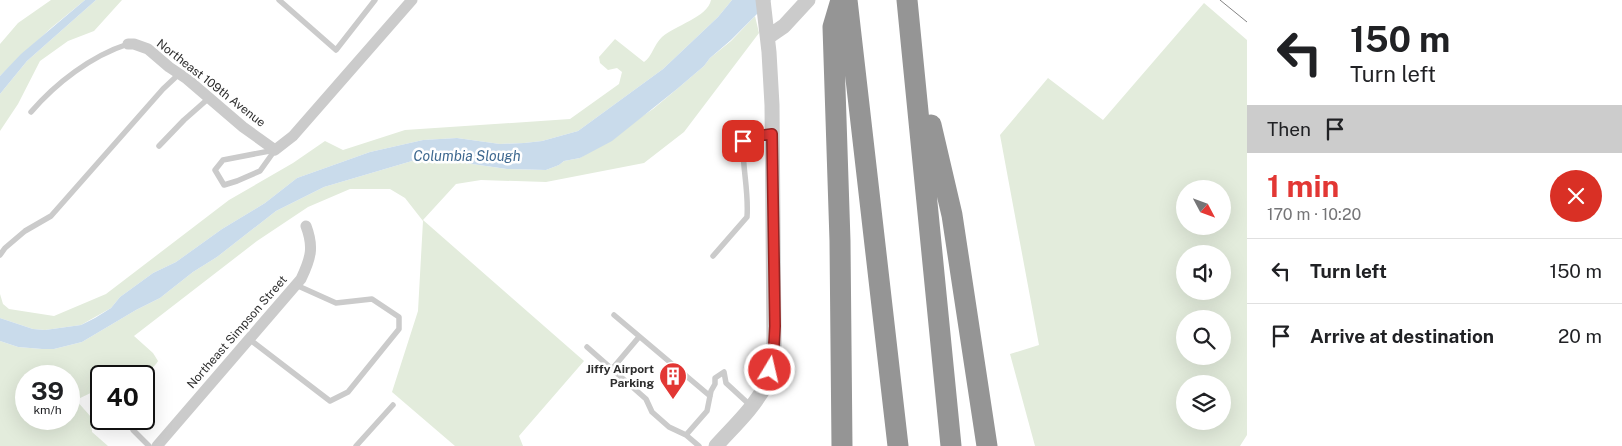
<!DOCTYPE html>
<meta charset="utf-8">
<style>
:root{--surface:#fff;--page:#f2f2f2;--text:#202124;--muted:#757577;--line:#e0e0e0;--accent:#e23734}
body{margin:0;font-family:"Public Sans",sans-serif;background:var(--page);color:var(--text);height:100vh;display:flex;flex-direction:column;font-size:19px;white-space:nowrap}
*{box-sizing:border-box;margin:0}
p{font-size:16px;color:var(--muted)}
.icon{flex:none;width:28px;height:28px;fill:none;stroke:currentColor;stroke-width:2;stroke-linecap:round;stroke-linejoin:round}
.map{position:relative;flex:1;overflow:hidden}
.side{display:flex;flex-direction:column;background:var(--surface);width:375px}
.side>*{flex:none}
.top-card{background:#fff;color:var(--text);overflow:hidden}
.needle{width:32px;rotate:131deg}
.controls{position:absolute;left:1176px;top:180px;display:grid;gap:10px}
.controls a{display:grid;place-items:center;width:55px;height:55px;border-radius:50%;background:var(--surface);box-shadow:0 5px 20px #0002;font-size:25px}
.speed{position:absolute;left:15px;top:365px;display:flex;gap:10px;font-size:25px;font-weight:700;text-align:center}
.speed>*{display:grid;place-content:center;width:65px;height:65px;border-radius:50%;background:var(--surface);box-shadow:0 5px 20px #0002;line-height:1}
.speed small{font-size:12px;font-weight:400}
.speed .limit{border:2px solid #111;border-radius:8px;background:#fff;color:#111}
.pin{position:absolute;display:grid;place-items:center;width:42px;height:42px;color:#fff;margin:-21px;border-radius:10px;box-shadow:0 2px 8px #0006}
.me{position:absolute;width:55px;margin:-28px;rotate:9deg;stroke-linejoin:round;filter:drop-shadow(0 0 4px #0008)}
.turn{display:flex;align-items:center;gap:18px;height:105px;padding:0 20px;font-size:22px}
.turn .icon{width:65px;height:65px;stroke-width:2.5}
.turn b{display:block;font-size:35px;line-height:42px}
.then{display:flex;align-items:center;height:48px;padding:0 20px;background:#0003;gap:10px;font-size:19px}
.round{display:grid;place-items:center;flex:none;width:52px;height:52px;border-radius:26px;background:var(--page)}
.overview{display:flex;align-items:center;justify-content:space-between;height:85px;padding:0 20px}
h1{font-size:30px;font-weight:700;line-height:38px;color:var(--accent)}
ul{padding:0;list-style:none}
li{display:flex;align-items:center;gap:15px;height:65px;padding:0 20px;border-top:1px solid var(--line)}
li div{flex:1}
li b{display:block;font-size:19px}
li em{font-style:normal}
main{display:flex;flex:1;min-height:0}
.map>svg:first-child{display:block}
.green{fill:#e3ecdc;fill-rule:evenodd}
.water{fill:#c9dbeb}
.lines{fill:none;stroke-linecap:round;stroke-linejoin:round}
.service{stroke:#cbcbcb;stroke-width:5.5}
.minor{stroke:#cbcbcb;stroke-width:11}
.tertiary{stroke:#cbcbcb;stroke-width:15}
.motorway{stroke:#959595;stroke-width:21}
.tram{stroke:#838383;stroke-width:1}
.route-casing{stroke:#932422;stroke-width:12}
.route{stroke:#e23734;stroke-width:9}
.labels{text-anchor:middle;stroke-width:5;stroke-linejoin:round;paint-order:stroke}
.street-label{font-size:12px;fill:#2e2e2e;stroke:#fff}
.poi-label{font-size:12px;font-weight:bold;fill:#2e2e2e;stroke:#fff;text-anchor:end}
.water-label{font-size:14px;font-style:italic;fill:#3e688f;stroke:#fff}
</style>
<main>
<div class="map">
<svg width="1247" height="446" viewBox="0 0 1247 446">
<rect width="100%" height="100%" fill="#fff"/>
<path class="green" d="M51 0H85L51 28 0 76V44L18 23Z
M96 0H122L94 31 68 41 40 61 18 104 0 131V94L27 61Z
M711 0H732L718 17 663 69 578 131 542 141 524 143 500 144 457 138 423 140 370 152 297 178 265 203 222 229 176 262 153 273 120 297 111 308 81 325 45 330 33 329 0 318V294L3 304 9 309 54 316 106 294 229 200 293 163 325 141 343 150 405 130 570 119 619 84 622 72 617 68 608 70 600 63 599 57 615 39 644 62C652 57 654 44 662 37 674 26 708 17 711 0Z
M1204 3 1247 40V435L1240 446H1035L1010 354 1039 345 1000 135 1048 78 1103 120ZM1185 189H1222V226H1185ZM1185 254H1222V291H1185ZM1185 319H1222V356H1185ZM1185 384H1222V421H1185Z
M755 16 759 33 684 132 644 163 546 182 481 180 456 184 423 220 584 361 519 436 523 446H455L392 392 418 311 423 221 405 198 390 189H350L308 207 257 241 134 336 153 353 158 361C151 374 135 374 124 369L117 376H101V388L76 400 91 417 92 432 108 446H0V341L18 347 42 349H54L82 342 136 310 160 298 193 272 217 257 276 211 324 187 412 161 465 163 507 169 546 170 559 165 564 161 580 158 653 109 677 89 704 66 710 58 731 41ZM26 376H69V419H26Z"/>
<path class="water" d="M85 0H96L27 61 0 94V76L21 54Z
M732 0H771L731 40 710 58 704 66 677 89 612 141 580 158 564 161 559 165 546 170 507 169 465 163 412 161 324 187 276 211 217 257 193 272 160 298 136 310 82 342 54 349H42L18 347 0 341V318L33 329 45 330 81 325 95 318 111 308 120 297 153 273 176 262 222 229 265 203 297 178 370 152 423 140 457 138 500 144 524 143 542 141 578 131 663 69 718 17Z"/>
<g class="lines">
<path class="service" d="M279 0 336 50 375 0
M31 112C56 83 91 56 128 44
M159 146 184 120 209 98
M275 150 260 171 237 181 224 185 215 170 223 160Z
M0 255 5 248 25 231 51 216 163 89 179 74
M713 256 747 217C749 191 742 167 743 141L747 137 770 134
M614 315 710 396
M249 339 330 401 348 392 399 329V317L372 299 336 303 296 285
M587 347 646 399 652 412 669 427 686 435
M612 369 639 337
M130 420 133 430 149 446
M356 446 393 405
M699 446 686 435 707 411 711 391 715 384V378L724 372 726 383 751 406"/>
<path class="minor" d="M128 44H134L148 49 169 67 187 79 243 127 275 150 293 136 412 0
M157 446 301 279C311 258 314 247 306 226"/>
<path class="tertiary" d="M768 37 784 26 808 0
M716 446C733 427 755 407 766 384 771 371 773 358 774 345L772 105 769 52 763 0"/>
<path class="motorway" d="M841 0 833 27 840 241 842 446
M847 0 898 446
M907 0 951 446
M931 125 952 215 987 446"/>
<path class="tram" d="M1220 0 1247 22"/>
</g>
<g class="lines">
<g class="route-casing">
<path id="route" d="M743 141 748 137 772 134 775 326 774 345 770 370"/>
</g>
<use href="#route" class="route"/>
</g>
<defs>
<g id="building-pin" transform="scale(1.4375)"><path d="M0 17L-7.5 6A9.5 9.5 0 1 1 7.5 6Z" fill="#e23734" stroke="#fff"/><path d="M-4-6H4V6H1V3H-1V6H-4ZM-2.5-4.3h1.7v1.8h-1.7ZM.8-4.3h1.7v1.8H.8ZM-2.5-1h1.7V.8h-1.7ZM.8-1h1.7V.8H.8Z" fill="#fff"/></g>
</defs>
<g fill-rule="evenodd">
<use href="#building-pin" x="673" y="376"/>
</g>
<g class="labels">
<g class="street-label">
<text transform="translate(211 83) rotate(38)" y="4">Northeast 109th Avenue</text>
<text transform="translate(237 332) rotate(-49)" y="4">Northeast Simpson Street</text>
</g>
<g class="poi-label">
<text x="654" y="373">Jiffy Airport<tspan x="654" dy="14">Parking</tspan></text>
</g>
<g class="water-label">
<text x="467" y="161">Columbia Slough</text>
</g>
</g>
</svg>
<div class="controls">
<a><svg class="needle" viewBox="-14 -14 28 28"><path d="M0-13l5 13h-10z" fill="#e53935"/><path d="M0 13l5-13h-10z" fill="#757577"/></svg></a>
<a><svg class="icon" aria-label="sound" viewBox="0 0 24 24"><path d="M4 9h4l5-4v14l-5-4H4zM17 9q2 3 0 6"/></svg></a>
<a><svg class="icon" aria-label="search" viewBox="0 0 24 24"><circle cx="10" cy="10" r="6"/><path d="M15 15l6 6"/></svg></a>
<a><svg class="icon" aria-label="layers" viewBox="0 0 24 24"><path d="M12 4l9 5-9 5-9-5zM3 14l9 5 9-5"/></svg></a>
</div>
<div class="speed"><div>39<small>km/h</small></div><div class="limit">40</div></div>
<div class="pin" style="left:743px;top:141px;background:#d93025"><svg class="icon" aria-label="arrive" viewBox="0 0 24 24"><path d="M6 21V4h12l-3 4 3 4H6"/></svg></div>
<svg class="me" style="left:770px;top:370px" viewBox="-20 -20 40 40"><circle r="17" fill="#e23734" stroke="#fff" stroke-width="3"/><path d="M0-11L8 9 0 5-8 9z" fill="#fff"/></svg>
</div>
<section class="side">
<div class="top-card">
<div class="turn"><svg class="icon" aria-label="left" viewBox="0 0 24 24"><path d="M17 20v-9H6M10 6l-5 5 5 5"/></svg><div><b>150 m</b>Turn left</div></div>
<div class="then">Then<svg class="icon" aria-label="arrive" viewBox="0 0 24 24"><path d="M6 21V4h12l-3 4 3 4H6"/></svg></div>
</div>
<div class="overview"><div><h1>1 min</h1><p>170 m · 10:20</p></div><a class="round" style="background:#d93025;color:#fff"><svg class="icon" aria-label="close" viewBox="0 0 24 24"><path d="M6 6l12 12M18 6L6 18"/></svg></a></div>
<ul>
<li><svg class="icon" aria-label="left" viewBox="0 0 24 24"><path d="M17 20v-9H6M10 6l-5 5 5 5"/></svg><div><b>Turn left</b></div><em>150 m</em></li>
<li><svg class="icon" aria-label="arrive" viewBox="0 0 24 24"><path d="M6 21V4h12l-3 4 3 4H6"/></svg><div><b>Arrive at destination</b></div><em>20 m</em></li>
</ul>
</section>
</main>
